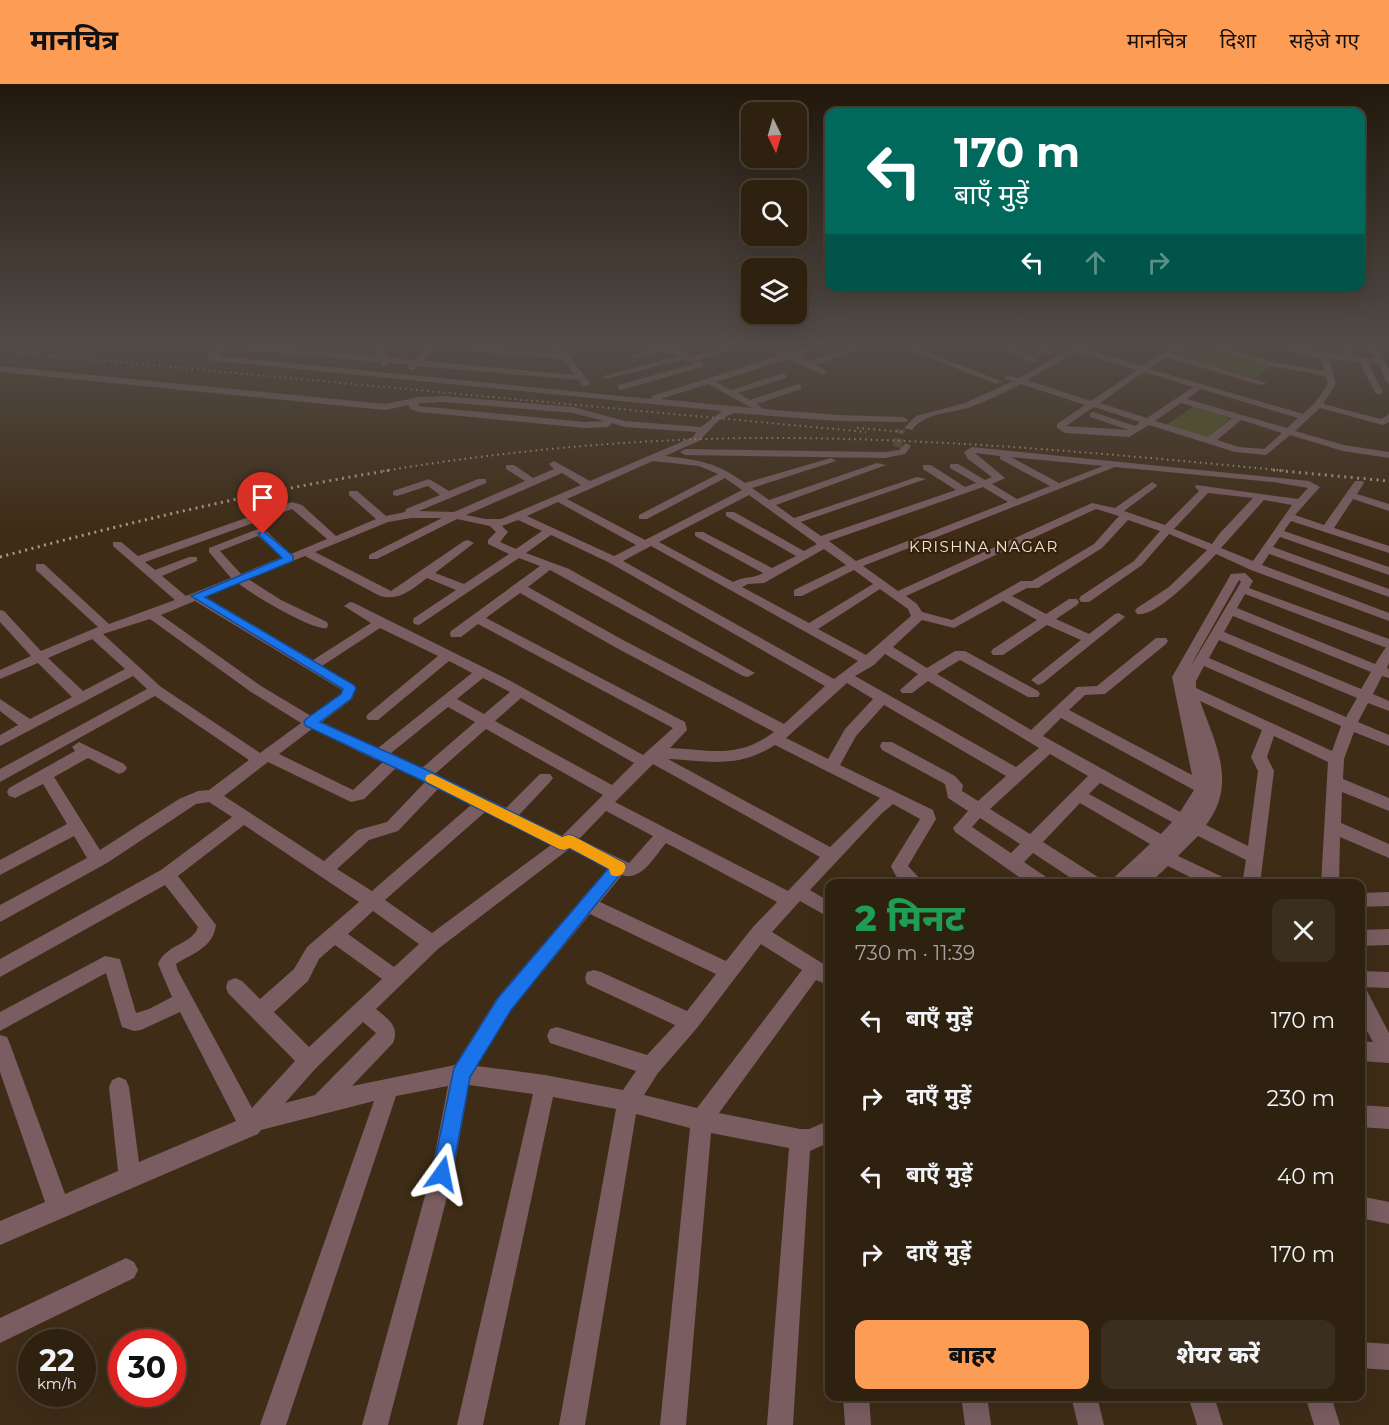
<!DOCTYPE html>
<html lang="hi">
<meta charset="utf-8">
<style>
:root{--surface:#2e2110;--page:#3a2e1e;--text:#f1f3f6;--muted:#a7a39f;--line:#493e30;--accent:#fd9c55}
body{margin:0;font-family:Montserrat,"Noto Sans Devanagari",sans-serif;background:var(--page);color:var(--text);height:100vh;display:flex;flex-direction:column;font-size:22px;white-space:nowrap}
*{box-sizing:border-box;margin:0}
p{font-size:20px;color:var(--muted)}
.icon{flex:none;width:33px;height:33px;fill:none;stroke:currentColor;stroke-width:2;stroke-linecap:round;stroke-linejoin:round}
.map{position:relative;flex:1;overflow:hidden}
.drawer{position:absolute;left:825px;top:795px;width:540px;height:522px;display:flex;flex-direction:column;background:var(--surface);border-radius:12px;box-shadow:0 6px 24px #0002,0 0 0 2px var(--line)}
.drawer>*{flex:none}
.top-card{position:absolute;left:825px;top:24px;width:540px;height:183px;border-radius:12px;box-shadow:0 6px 24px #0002,0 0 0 2px var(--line);background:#00695c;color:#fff;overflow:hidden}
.needle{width:39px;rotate:175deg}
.buttons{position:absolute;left:741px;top:18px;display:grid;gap:12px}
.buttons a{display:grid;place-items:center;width:66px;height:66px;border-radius:12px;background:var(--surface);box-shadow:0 6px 24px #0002,0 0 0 2px var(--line);font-size:30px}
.speed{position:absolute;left:18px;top:1245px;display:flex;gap:12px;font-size:30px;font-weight:700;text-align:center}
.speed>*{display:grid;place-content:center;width:78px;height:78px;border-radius:50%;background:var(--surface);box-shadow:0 6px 24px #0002,0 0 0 2px var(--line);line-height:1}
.speed small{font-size:15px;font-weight:400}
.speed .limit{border:9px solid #d22;background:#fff;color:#111}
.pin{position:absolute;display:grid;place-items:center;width:51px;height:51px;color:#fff;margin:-62px -26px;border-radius:50% 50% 50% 0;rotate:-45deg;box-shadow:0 0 6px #0007}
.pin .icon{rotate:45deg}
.me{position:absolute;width:66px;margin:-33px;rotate:12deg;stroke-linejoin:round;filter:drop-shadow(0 0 4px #0008)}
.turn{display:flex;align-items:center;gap:21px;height:126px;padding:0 30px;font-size:27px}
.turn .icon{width:78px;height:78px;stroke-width:2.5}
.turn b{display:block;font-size:42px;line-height:51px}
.lanes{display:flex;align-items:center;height:57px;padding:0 30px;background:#0003;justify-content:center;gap:30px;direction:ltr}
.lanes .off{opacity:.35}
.round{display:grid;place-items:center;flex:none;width:63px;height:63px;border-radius:12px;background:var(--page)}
.summary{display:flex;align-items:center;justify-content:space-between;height:102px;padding:0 30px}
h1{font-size:36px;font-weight:800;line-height:45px;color:#1e9e55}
.primary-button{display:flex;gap:12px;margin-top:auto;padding:12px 30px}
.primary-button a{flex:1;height:69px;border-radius:12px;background:var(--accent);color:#111;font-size:24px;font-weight:800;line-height:69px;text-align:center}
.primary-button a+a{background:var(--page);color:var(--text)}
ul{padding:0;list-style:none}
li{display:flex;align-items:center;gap:18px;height:78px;padding:0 30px}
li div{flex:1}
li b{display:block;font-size:22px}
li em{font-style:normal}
header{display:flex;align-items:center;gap:36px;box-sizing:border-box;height:84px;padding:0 30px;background:var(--accent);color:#111}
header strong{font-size:28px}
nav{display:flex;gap:33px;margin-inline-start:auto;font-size:21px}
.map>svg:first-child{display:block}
.green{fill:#50531c}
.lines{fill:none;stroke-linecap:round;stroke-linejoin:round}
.minor-tunnel{stroke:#594833;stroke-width:9;stroke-dasharray:9 4.5;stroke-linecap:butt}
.minor{fill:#795d61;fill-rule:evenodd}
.rail-far1{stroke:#a89a88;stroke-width:2;stroke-dasharray:1.5 4;stroke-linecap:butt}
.rail{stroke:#a89a88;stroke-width:3;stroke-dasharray:2 4.5;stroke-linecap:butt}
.route{fill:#1a73e8;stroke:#114b97;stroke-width:1.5}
.slow{fill:#f59e0b}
.labels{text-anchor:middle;stroke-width:4.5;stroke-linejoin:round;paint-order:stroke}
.far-neighbourhood-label{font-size:15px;letter-spacing:1.5px;fill:#f2e7d9;stroke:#34220c}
</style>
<header>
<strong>मानचित्र</strong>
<nav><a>मानचित्र</a><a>दिशा</a><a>सहेजे गए</a></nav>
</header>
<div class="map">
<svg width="1389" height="1341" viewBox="0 0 1389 1341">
<rect width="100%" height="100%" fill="#3e2c16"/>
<path class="green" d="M1188 260 1272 283 1253 294 1169 270Z
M1194 322 1230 334 1207 354 1166 341Z"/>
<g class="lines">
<path class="minor-tunnel" d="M897 363 901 345"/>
<path class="minor" d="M105 259H133L113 264Z
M220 259 380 273 368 259H376L389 274 415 276 434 259H442L424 277 575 291 563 275 475 267 471 265 475 263 559 270 551 259H559L589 298V302H583L579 296 419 282 412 287 408 284 410 281 389 279 384 283 381 282V278L228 264 218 272 651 315 652 312 781 271 757 259H767L789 269 821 259H833L796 272 808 278 865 259H876L815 281 826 286V290L823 291 788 275 716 298 731 306 783 289 787 292 786 294 738 309 750 316 798 300 801 301V305L757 320 763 325 838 331 903 333 908 336 906 338 838 337 734 329 719 336 699 357 665 372C699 376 716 378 745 399L831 374 836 377 752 404 769 416 877 379 886 381 776 421 794 434 917 393 926 395 801 438 821 452 956 406 923 385V381H931L965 403 976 399 950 384V380H958L985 396 992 393 968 375 964 368 972 363 1309 397 1320 403 1295 431 1324 441 1355 397H1363L1364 399 1357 410 1389 420V427L1353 415 1334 444 1389 462V469L1291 437 1284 447 1389 483V491L1280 453 1273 463 1389 505V513L1269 470 1262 481 1389 529V537L1251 486 1216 470C1202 485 1157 534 1137 530L1135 527 1137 524 1169 503 1207 466 1169 450 1142 481 1089 518H1081L1079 515 1081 512 1134 477 1160 447 1128 436 1102 464 1038 504H1027L1012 512 1046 530 1069 515H1077L1079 518 1077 521 1056 535 1089 550 1115 530 1119 529 1125 533 1043 599 1038 601 1031 596 1081 556 1047 541 1003 571H993L991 568 993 565 1037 536 1003 517 954 544 922 536 893 563 927 584 955 567H965L1038 607 1040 610 1038 613H1028L960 576 937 590 1031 646 1077 603 1097 602 1156 554H1166L1168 557 1166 560 1105 610 1085 611 1069 626 1192 691 1172 593 1231 490 1245 489 1253 497 1249 504 1389 555V579L1387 584 1389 585V594L1382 592 1373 610 1389 617V627L1368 619 1358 638 1389 651V662L1354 648 1344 675 1343 695 1389 714V727L1342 708 1341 739 1389 760V774L1340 753 1339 800H1321L1328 678 1274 652 1267 673 1274 687 1260 800H1242L1246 776 1198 752 1178 772 1227 795 1229 800H1204L1168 782 1149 800H1129L1130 797 1127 800H1107L1150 760 1080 719 1043 758 1101 795 1103 800H1080L1033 769 1024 778 1049 795 1051 800H1029L955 748 953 744 968 727 948 714 945 700 882 666 880 662 882 658H892L955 692 963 701 962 707 978 717 1006 692 884 621 856 652 840 681 933 726 936 735 908 782 925 800C906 800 899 802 891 782L920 735 893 720 881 730 810 806 830 818V834L800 817 772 848 830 884V902L816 896 719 1029 800 1045H809L830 1036V1058L810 1067 793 1341H767L789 1064 711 1049 686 1341H660L690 1044 636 1030 585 1341H559L616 1025 553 1013 483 1341H457L533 1010 469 1001 453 1090 388 1341H362L431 1090 448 1002 396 1012 286 1341H260L374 1017 261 1046 258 1050 0 1161V1137L45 1118 0 988V951L7 953 10 960 65 1110 118 1087 109 1003 112 996 119 993 126 996 129 1003 139 1078 236 1037 180 928 141 946 134 947 122 943 106 889 0 947V928L105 872 120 875 136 929 149 925 172 913 158 880C167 859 192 861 198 843L165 801 0 893V875L161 786 232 733 209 718 196 720 107 779 0 838V821L87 774 74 752 0 791V776L67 740 43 700 15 714 9 712 7 708 9 704 75 667 72 663 79 658 124 680 127 684 124 688 119 690 88 674 54 693 100 766 179 715 198 707 209 706 249 676 155 612 0 698V685L147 605 133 592 0 662V651L18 641 0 627V615L30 635 72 613 38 579 0 595V586L31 572 0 538V526L4 527 41 567 98 543 36 486V480H44L109 540 175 516 113 462V458H121L138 472 292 418 302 421 336 452 376 435 349 411V407H357L386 432 405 428 406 425 440 411 428 402 397 412 393 411V407L429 395 449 407 478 395H486V399L419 427 454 428 525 397 506 385V381H514L533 394 554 385 549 380 554 377 590 397 693 353 696 348 625 343 612 339 608 343 585 344 419 328 410 325 409 321 385 326 0 288V282L385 320 419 313 444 312 573 323 625 337 701 343 722 327 207 276V272L219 263 217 261ZM708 300 752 324 660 315ZM444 318 573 329 604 337 585 338 418 322 419 319ZM975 369 1000 372V375L1050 402 1017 415 992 400 1005 394ZM1011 373 1103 382 1059 399ZM653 377 699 382 718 390 639 431V435H647L725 394 742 406 645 456 567 415ZM1115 383 1273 398 1308 404 1298 415 1196 401 1195 403 1199 407 1165 441 1124 427 1156 403 1157 401 1152 398 1115 424 1092 419 898 507 863 482ZM562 389 581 401 501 435H486L466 431ZM983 403 1008 418 856 477 829 457ZM1208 409 1253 414 1220 449 1212 460 1174 445ZM749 411 817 460 804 467 734 428H726V432L796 472 772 484 703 448H695V452L763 489C754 495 743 492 733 498L659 458ZM1264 416 1292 421 1253 477 1221 464ZM558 418 636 461 614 472 527 432ZM292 425 327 455 291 470 267 448 258 445 209 464V468L231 494 186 512 162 492 197 477V473H189L155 486 145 478ZM1096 425 1119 432 1094 460 1032 497H1021L952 536 922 528 917 520 906 512ZM411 434H442L369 471V475H377L457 435 490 442 496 448 488 456V460L509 470 464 500 435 489 474 459 468 456 464 457 391 507 315 468 388 438ZM518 436 542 447 516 465 500 458 508 448 502 442ZM551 451 610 479 825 602 784 640 623 556 528 503 550 486 743 592 748 593 755 589 569 485 526 469ZM258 452 282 473 241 490 220 467ZM651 462 858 577 834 595 623 477ZM824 465 846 481 794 506V512H802L854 486 873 500 809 539 742 503 748 500 764 499ZM305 472 380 512C400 517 411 506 427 494L456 506 414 534 413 537 414 540 419 541 519 474 540 482 451 547 450 550 451 553H461L478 540 673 644 643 671 507 595 354 519 350 518 344 522 371 539 313 576 206 513 238 499C251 510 313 547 327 544L328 541 327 538 281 516 248 495ZM1239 496 1241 498 1191 582 1196 572ZM880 505 908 525 911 532 866 571 818 545ZM520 509 613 562 774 648C738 675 711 666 670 664L687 646 685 638 486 534ZM1245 510 1384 563H1386L1375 580 1237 524ZM195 517 342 606 341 610 311 632 261 602 161 531ZM1233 532 1371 588 1361 605 1224 548ZM150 535 251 608 301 639 260 669 161 603 103 550ZM380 544 438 572 368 630 366 633 368 636H378L449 577 472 589 378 664 322 638 352 615 356 604 322 582ZM92 555 125 585 83 607 48 574ZM1219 556 1357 614 1346 633 1209 574ZM885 570 918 590 900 606 902 609H912L928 597 1039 664 1016 683 855 592 874 581ZM1204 582 1341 642 1332 667 1196 604V597ZM483 594 510 608 484 630 457 615ZM847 599 873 615 845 645 828 675 786 654ZM521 614 634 679 612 701 495 637ZM1200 617 1262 646 1251 673 1258 687 1248 762 1206 741C1238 700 1215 659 1200 617ZM448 623 475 638 422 684 391 669ZM1061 634 1194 706 1180 728 1043 652ZM312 645 374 675 383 678 353 706 279 670ZM486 645 603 711 562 752 519 731 550 698 553 694 550 690H540L506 724 435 690ZM775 661 880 714 830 763 668 675C709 677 738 685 775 661ZM1050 670 1088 692 1030 750 990 725ZM268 678 351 718 364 715 396 684 425 698 387 738 358 746 324 777 224 712ZM653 680 820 773 788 807 615 718ZM1100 699 1172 738 1161 750 1089 710ZM438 705 471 721 372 807 337 785 369 756 398 747ZM606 727 653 752 629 779 579 755ZM485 728 551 761 432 849 385 816ZM980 734 1020 760 1011 769 972 743ZM244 741 359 818 307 863 294 885 260 915 242 897 235 894 228 897 226 903 228 909 295 977 252 1024 178 887 176 880C193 869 213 864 216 841L178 792ZM666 759 777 818 753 843 726 877 600 818 622 791C641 798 655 772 666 759ZM569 765 608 784 497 914 455 981 352 1002 393 959C400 942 388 935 376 925L438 865ZM373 827 419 860 394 883 348 850ZM590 830 716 890 687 927 601 888 594 886 587 888 585 894 587 900 675 941 647 971 557 943 550 945 547 952 550 959 636 987 623 1006 545 991 477 982 511 926ZM761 860 802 886 697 1024 644 1011 658 989 697 944ZM335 861 382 895 309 963 274 928 308 897 319 875ZM363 938 376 949 315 1011 285 1019 316 984Z
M595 259H624L606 264Z
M658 259H675L674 263 692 273 742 259H754L698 276 703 279V283L621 306 618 305V301L693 280 684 275 607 295 603 292 678 272 667 265 632 275 628 273 661 262Z
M893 259H904L1003 298 996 300Z
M993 259H1003L1041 277 1034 279Z
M1026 259H1036L1056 269 1049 271Z
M1081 259 1089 260 1083 265 1142 282 1177 259H1186L1172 270 1267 299 1260 301 1166 273 1150 285 1303 330 1315 319 1328 300 1326 292 1270 282 1194 259H1206L1274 278 1324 287 1322 278 1317 274 1264 259C1290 258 1319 269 1346 272L1338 259H1346L1355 273 1376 275 1366 259H1374L1389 285V300L1385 297 1379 280 1368 279 1383 308 1382 310H1376L1359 278 1329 275 1336 300 1323 320 1381 335 1389 330V338L1383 341 1320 324 1295 347 1344 361 1389 368V374L1343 367 1290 351 1266 371 1235 368 1149 341 1129 353 1065 349 1057 344V340L1085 321 1021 300C1005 308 990 316 973 322 953 330 926 327 912 346L904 344 916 332 965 319 1013 297 1005 295V291L1019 294ZM1077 268 1137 286 1091 317 1027 296ZM1144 288 1193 303 1147 334 1100 319ZM1201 305 1298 334 1287 344 1187 315ZM1181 319 1232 334 1208 353 1155 337ZM1094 323 1140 338 1135 342 1093 328 1090 329V333L1129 346 1066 342ZM1241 336 1282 349 1264 365 1239 363 1217 356Z
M906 359 911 362 905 370 885 374 685 371 680 368 685 365 885 368 899 366Z
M1389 808V822L1360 823V809Z
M1389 845V861L1360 862V846Z
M1360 887 1389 888V904L1360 903Z
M1360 904 1367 907 1389 949V979L1360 977V957L1373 958 1360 934Z
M1360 1021 1389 1023V1045L1360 1043Z
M1360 1112 1389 1118V1140L1360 1134Z
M126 1174 134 1178 138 1186 134 1194 0 1259V1234Z
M1360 1258 1389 1260V1286L1360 1284Z
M843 1312H869L871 1341H845Z
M961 1312H987L991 1341H965Z
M1071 1312H1097L1104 1341H1078Z
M1188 1312H1214L1223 1341H1197Z
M1305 1312H1331L1340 1341H1314Z"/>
<path class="rail-far1" d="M0 267 866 348
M857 344 905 348
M383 387C517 365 652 353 788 354 955 355 1122 371 1288 387"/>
<path class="rail" d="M1273 386 1389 397
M0 473C130 438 260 407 392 386"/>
</g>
<linearGradient id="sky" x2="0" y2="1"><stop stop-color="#22180c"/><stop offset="0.58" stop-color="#524b47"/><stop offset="1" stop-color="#524b47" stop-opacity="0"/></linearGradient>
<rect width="1389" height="447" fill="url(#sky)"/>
<path class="route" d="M263 447 293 472V477L205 513 354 601 356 604 351 615 320 638 429 687 562 753 568 751 573 752 624 779 626 783 511 926 470 993 452 1090 449 1097 442 1100 434 1097 432 1090 454 984 498 914 608 785 570 764 564 766 559 765 419 695 306 642 304 638 306 635 341 610 343 605 191 512 282 474 258 450Z"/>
<path class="slow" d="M432 690 562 753 568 751 573 752 624 779 626 783C623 791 619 794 611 791L609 785 570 764 564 766 559 765 427 698 425 695 427 691Z"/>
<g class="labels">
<g class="far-neighbourhood-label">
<text x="984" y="468">KRISHNA NAGAR</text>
</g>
</g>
</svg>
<div class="buttons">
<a><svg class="needle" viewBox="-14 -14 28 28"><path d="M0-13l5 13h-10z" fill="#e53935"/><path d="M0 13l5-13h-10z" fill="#a7a39f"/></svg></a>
<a><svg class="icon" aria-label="search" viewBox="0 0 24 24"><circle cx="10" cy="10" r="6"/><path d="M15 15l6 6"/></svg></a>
<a><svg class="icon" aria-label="layers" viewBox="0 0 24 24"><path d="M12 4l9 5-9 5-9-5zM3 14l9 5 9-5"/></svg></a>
</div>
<div class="speed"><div>22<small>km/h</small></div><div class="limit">30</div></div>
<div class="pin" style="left:263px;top:450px;background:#d93025"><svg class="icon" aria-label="arrive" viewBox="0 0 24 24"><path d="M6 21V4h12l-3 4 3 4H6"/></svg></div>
<svg class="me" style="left:442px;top:1090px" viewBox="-20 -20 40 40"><path d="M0-17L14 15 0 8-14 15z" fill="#1a73e8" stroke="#fff" stroke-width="4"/></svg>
<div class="top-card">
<div class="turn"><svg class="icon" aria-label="left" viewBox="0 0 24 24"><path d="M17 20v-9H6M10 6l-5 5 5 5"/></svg><div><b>170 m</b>बाएँ मुड़ें</div></div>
<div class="lanes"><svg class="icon" aria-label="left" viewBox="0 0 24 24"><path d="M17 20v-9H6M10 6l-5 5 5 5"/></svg><svg class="icon off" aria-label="ahead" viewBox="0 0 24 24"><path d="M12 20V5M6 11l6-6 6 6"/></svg><svg class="icon off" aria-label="right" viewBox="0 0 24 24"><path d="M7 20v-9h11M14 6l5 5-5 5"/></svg></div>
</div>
<section class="drawer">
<div class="summary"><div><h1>2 मिनट</h1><p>730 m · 11:39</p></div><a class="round"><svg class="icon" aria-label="close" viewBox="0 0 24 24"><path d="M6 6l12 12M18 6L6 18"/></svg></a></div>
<ul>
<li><svg class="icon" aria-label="left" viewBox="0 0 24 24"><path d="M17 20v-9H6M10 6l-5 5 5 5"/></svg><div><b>बाएँ मुड़ें</b></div><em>170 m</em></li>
<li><svg class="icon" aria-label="right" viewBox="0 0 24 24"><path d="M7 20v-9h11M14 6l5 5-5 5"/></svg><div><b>दाएँ मुड़ें</b></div><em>230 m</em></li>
<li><svg class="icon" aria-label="left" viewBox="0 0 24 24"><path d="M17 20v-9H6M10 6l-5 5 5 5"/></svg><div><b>बाएँ मुड़ें</b></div><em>40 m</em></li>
<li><svg class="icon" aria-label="right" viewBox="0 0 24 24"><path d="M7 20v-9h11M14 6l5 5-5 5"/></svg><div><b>दाएँ मुड़ें</b></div><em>170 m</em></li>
</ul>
<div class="primary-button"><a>बाहर</a><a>शेयर करें</a></div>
</section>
</div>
